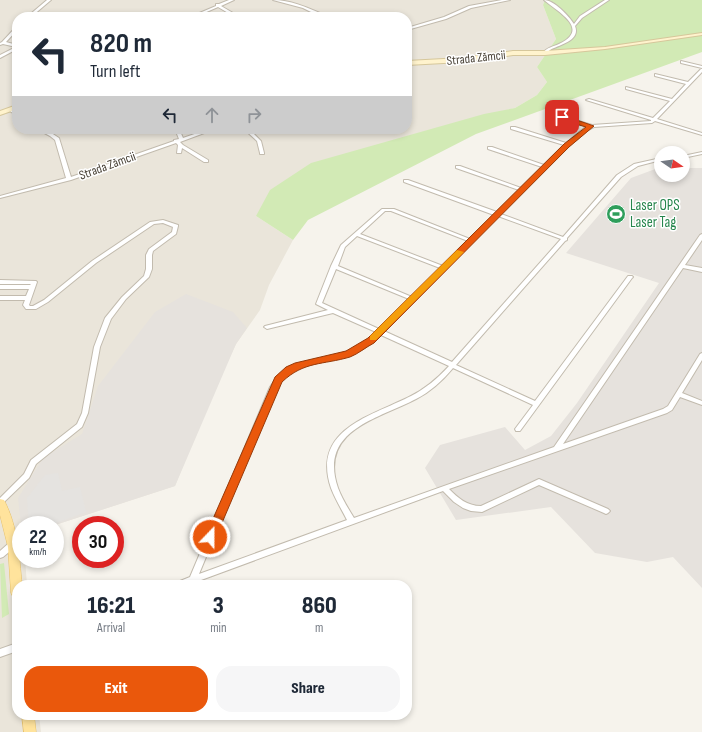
<!DOCTYPE html>
<meta charset="utf-8">
<style>
:root{--surface:#fff;--page:#f6f6f7;--text:#1f2937;--muted:#747a83;--accent:#ea580c}
body{margin:0;font-family:"Sofia Sans Condensed",sans-serif;background:var(--page);color:var(--text);height:100vh;display:flex;flex-direction:column;font-size:15px;white-space:nowrap}
*{box-sizing:border-box;margin:0}
p{font-size:13px;color:var(--muted)}
.icon{flex:none;width:22px;height:22px;fill:none;stroke:currentColor;stroke-width:2;stroke-linecap:round;stroke-linejoin:round}
.map{position:relative;flex:1;overflow:hidden}
.drawer{position:absolute;left:12px;top:580px;width:400px;height:140px;display:flex;flex-direction:column;background:var(--surface);border-radius:16px;box-shadow:0 2px 6px #0003}
.drawer>*{flex:none}
.hud{position:absolute;left:12px;top:12px;width:400px;height:122px;border-radius:16px;box-shadow:0 2px 6px #0003;background:#fff;color:var(--text);overflow:hidden}
.needle{width:26px;rotate:103deg}
.buttons{position:absolute;left:654px;top:146px;display:grid;gap:8px}
.buttons a{display:grid;place-items:center;width:36px;height:36px;border-radius:50%;background:var(--surface);box-shadow:0 2px 6px #0003;font-size:20px}
.speed{position:absolute;left:12px;top:516px;display:flex;gap:8px;font-size:20px;font-weight:700;text-align:center}
.speed>*{display:grid;place-content:center;width:52px;height:52px;border-radius:50%;background:var(--surface);box-shadow:0 2px 6px #0003;line-height:1}
.speed small{font-size:10px;font-weight:400}
.speed .limit{border:6px solid #d22;background:#fff;color:#111}
.pin{position:absolute;display:grid;place-items:center;width:34px;height:34px;color:#fff;margin:-17px;border-radius:8px;box-shadow:0 2px 6px #0006}
.me{position:absolute;width:44px;margin:-22px;rotate:22deg;stroke-linejoin:round;filter:drop-shadow(0 0 3px #0008)}
.turn{display:flex;align-items:center;gap:14px;height:84px;padding:0 12px;font-size:18px}
.turn .icon{width:52px;height:52px;stroke-width:2.5}
.turn b{display:block;font-size:28px;line-height:34px}
.lanes{display:flex;align-items:center;height:38px;padding:0 12px;background:#0003;justify-content:center;gap:20px;direction:ltr}
.lanes .off{opacity:.35}
.eta{display:flex;justify-content:space-evenly;align-items:center;height:68px;text-align:center}
.eta b{font-size:24px;font-weight:800;line-height:28px}
.cta{display:flex;gap:8px;margin-top:auto;padding:8px 12px}
.cta a{flex:1;height:46px;border-radius:16px;background:var(--accent);color:#fff;font-size:16px;font-weight:800;line-height:46px;text-align:center}
.cta a+a{background:var(--page);color:var(--text)}
.map>svg:first-child{display:block}
.residential{fill:#eae5da;fill-rule:evenodd}
.industrial{fill:#e6e2dd}
.green{fill:#d2eab5}
.parking{fill:#e5e3e0}
.lines{fill:none;stroke-linecap:round;stroke-linejoin:round}
.street-casing{stroke:#c2bbae;stroke-width:2}
.secondary-casing{stroke:#d6c79b;stroke-width:2}
.primary-casing{stroke:#e6c16a;stroke-width:1}
.street{fill:#fff;fill-rule:evenodd}
.secondary{fill:#fff3cd;fill-rule:evenodd}
.primary{fill:#ffe39c;fill-rule:evenodd}
.route{fill:#ea580c;stroke:#983908}
.slow{fill:#f59e0b}
.labels{text-anchor:middle;stroke-width:3;stroke-linejoin:round;paint-order:stroke}
.far-street-label{font-size:13px;fill:#4b4439;stroke:#fff}
.leisure-label{font-size:15px;fill:#27864d;stroke:#fff;text-anchor:start}
</style>
<div class="map">
<svg width="702" height="732" viewBox="0 0 702 732">
<rect width="100%" height="100%" fill="#f6f3ec"/>
<path class="residential" d="M0 0H545L543 5 556 39 537 67 547 82 537 95 515 108 415 134 256 216 293 240 269 285 260 310 236 344 210 399 175 486 55 525H21V559H25L27 585H17V715H39L41 732H0ZM17 17H407V129H17Z"/>
<path class="industrial" d="M658 168H661V175H683V168H702V588L673 557 647 562 595 553 551 507 456 520 425 468 440 445 505 427 525 450 551 436 577 403 659 283 566 253 631 178Z
M186 294 233 312 247 328 236 344 175 486 55 525 21 526 18 498 43 458 82 434 98 386 155 312Z"/>
<path class="green" d="M545 0H702V52L476 134 308 220 293 240 256 216 270 190 311 163 484 114 515 108 537 95 547 82 537 67 556 39 543 5Z
M4 563 9 614 2 618 0 564Z"/>
<path class="parking" d="M58 473 62 491 80 487 86 512 50 525H29L27 498 45 475Z"/>
<g class="lines">
<g class="street-casing">
<path id="street" d="M47 0H51L31 17H27Z
M229 0H234L221 6 240 17H235L218 7 195 17H190L216 6V4H219Z
M273 0C290 0 306 7 320 13L322 17H318L317 15 303 8Z
M502 0H510L471 8 446 19 407 30V28L444 17 469 6Z
M544 0C554 0 569 16 574 24L580 16 605 0H609L582 18 575 26C581 41 559 45 550 50 548 51 547 53 545 54L543 53C547 47 553 47 559 44 591 29 558 12 544 0Z
M16 27H17V30L6 42 17 45V49L0 58V55L16 47 3 44 0 45V43L2 42Z
M681 61 702 66V68L681 63Z
M701 69H702V72L657 119 702 133V135L655 121 652 123 594 127 588 130 569 146 501 214 563 237 617 175 634 164 661 158V160L638 166 621 177 567 238V240L565 241 456 365 535 401 628 276H632L633 277 632 278 520 431H516L515 429 533 405 453 368C443 380 430 392 416 399 378 419 318 430 338 488 342 499 348 508 354 518L554 447 700 235 702 234V240L685 265 702 268V272L683 268 563 444 663 409 668 406 700 354 702 353V360L682 393 702 401V405L680 397 672 410 667 413 449 489C458 498 467 506 481 506L539 479 608 509 610 511 608 513 606 514 604 513 539 485 482 512 471 511 463 508 454 502 443 491 193 583 187 585H174L175 583 190 577 270 387C289 358 311 363 340 354 353 350 366 343 376 332L333 313 267 329 264 327 265 326 328 310 316 304 331 266 341 245 382 209H394L470 239 494 215 404 182V180H408L497 212 519 190 456 168V166H460L521 188 542 167 488 149V147H492L544 165 564 145 511 129V127H515L566 143 584 128 588 127 546 114V112H548L592 125 651 121V120L586 100 589 99 653 118 670 101 626 89V87L672 99 686 84 655 76V74L688 82ZM385 211H391L468 241 443 266 360 234ZM498 216 561 239 452 362 384 331ZM357 236 440 268 412 297 338 266 345 247ZM336 269 409 299 379 329 322 303ZM381 335 449 366C438 378 425 389 411 396 372 416 311 429 331 488 335 499 342 510 347 520L199 574 276 388C296 360 315 366 344 357 358 353 371 345 381 335Z
M10 109H12L17 113V116L10 111Z
M37 129C45 129 52 133 59 138L71 177 174 141V140L179 139 175 129H179L183 138 209 129H215L180 142 183 145 208 160V162H204L182 148 181 153H177L178 145 176 143 71 180 0 198V196L66 178 55 140 50 136Z
M244 129H249L261 141 264 153V154H260V153L257 141Z
M702 152V154L683 158V156Z
M163 220 178 225V226L176 234 153 251 152 255V269L149 277 126 299 111 319 100 347 88 413 82 427 36 464 29 478 2 504 0 505V498L24 474 31 460 77 424 82 413 94 347 105 318 122 297 144 276 146 269V255L149 249 172 232 173 227 163 223 154 224 96 263 48 302 36 309H26L23 305 25 300H0V296H26L29 289H0V285H30L31 284H0V280L36 281 37 282 29 305 30 306H33L44 300 92 261 150 222Z
M12 542 15 543 16 545 15 547 3 557 0 558V551L9 543Z
M17 643V651L0 657V649Z"/>
</g>
<g class="secondary-casing">
<path id="secondary" d="M702 33V35L605 49 545 55H513L462 62 407 65V61L462 58 513 51H545L605 47Z
M17 105V109L0 115V111Z"/>
</g>
<g class="primary-casing">
<path id="primary" d="M0 499 4 500C18 527 19 555 22 585H17V598L13 597 11 593 8 547 0 515Z
M22 715H34L36 732H24Z"/>
</g>
<use href="#street" class="street"/>
<use href="#secondary" class="secondary"/>
<use href="#primary" class="primary"/>
</g>
<path class="route" d="M562 115 594 126 569 147 374 343C366 347 358 354 350 357 323 365 304 361 282 382L216 537 214 540H207L205 537 275 377 286 367 295 363 346 351 368 338 564 144 586 127 559 119V116Z"/>
<path class="slow" d="M457 250 464 252 376 340H370V336Z"/>
<defs>
<g id="stadium-disc" transform="scale(1)"><circle r="9.5" fill="#2e9e5b" stroke="#fff"/><path d="M0-5a6.5 5 0 1 0 0 10a6.5 5 0 1 0 0-10ZM-3.5-1.8h7v3.6h-7Z" fill="#fff"/></g>
</defs>
<g fill-rule="evenodd">
<use href="#stadium-disc" x="616" y="214"/>
</g>
<g class="labels">
<g class="far-street-label">
<text transform="translate(476 57) rotate(-6)" y="5">Strada Zămcii</text>
<text transform="translate(107 165) rotate(-20)" y="5">Strada Zămcii</text>
</g>
<g class="leisure-label">
<text x="630" y="210">Laser OPS<tspan x="630" dy="17">Laser Tag</tspan></text>
</g>
</g>
</svg>
<div class="buttons">
<a><svg class="needle" viewBox="-14 -14 28 28"><path d="M0-13l5 13h-10z" fill="#e53935"/><path d="M0 13l5-13h-10z" fill="#747a83"/></svg></a>
</div>
<div class="speed"><div>22<small>km/h</small></div><div class="limit">30</div></div>
<div class="pin" style="left:562px;top:117px;background:#d93025"><svg class="icon" aria-label="arrive" viewBox="0 0 24 24"><path d="M6 21V4h12l-3 4 3 4H6"/></svg></div>
<svg class="me" style="left:210px;top:537px" viewBox="-20 -20 40 40"><circle r="17" fill="#ea580c" stroke="#fff" stroke-width="3"/><path d="M0-11L8 9 0 5-8 9z" fill="#fff"/></svg>
<div class="hud">
<div class="turn"><svg class="icon" aria-label="left" viewBox="0 0 24 24"><path d="M17 20v-9H6M10 6l-5 5 5 5"/></svg><div><b>820 m</b>Turn left</div></div>
<div class="lanes"><svg class="icon" aria-label="left" viewBox="0 0 24 24"><path d="M17 20v-9H6M10 6l-5 5 5 5"/></svg><svg class="icon off" aria-label="ahead" viewBox="0 0 24 24"><path d="M12 20V5M6 11l6-6 6 6"/></svg><svg class="icon off" aria-label="right" viewBox="0 0 24 24"><path d="M7 20v-9h11M14 6l5 5-5 5"/></svg></div>
</div>
<section class="drawer">
<div class="eta">
<div><b>16:21</b><p>Arrival</p></div>
<div><b>3</b><p>min</p></div>
<div><b>860</b><p>m</p></div>
</div>
<div class="cta"><a>Exit</a><a>Share</a></div>
</section>
</div>
